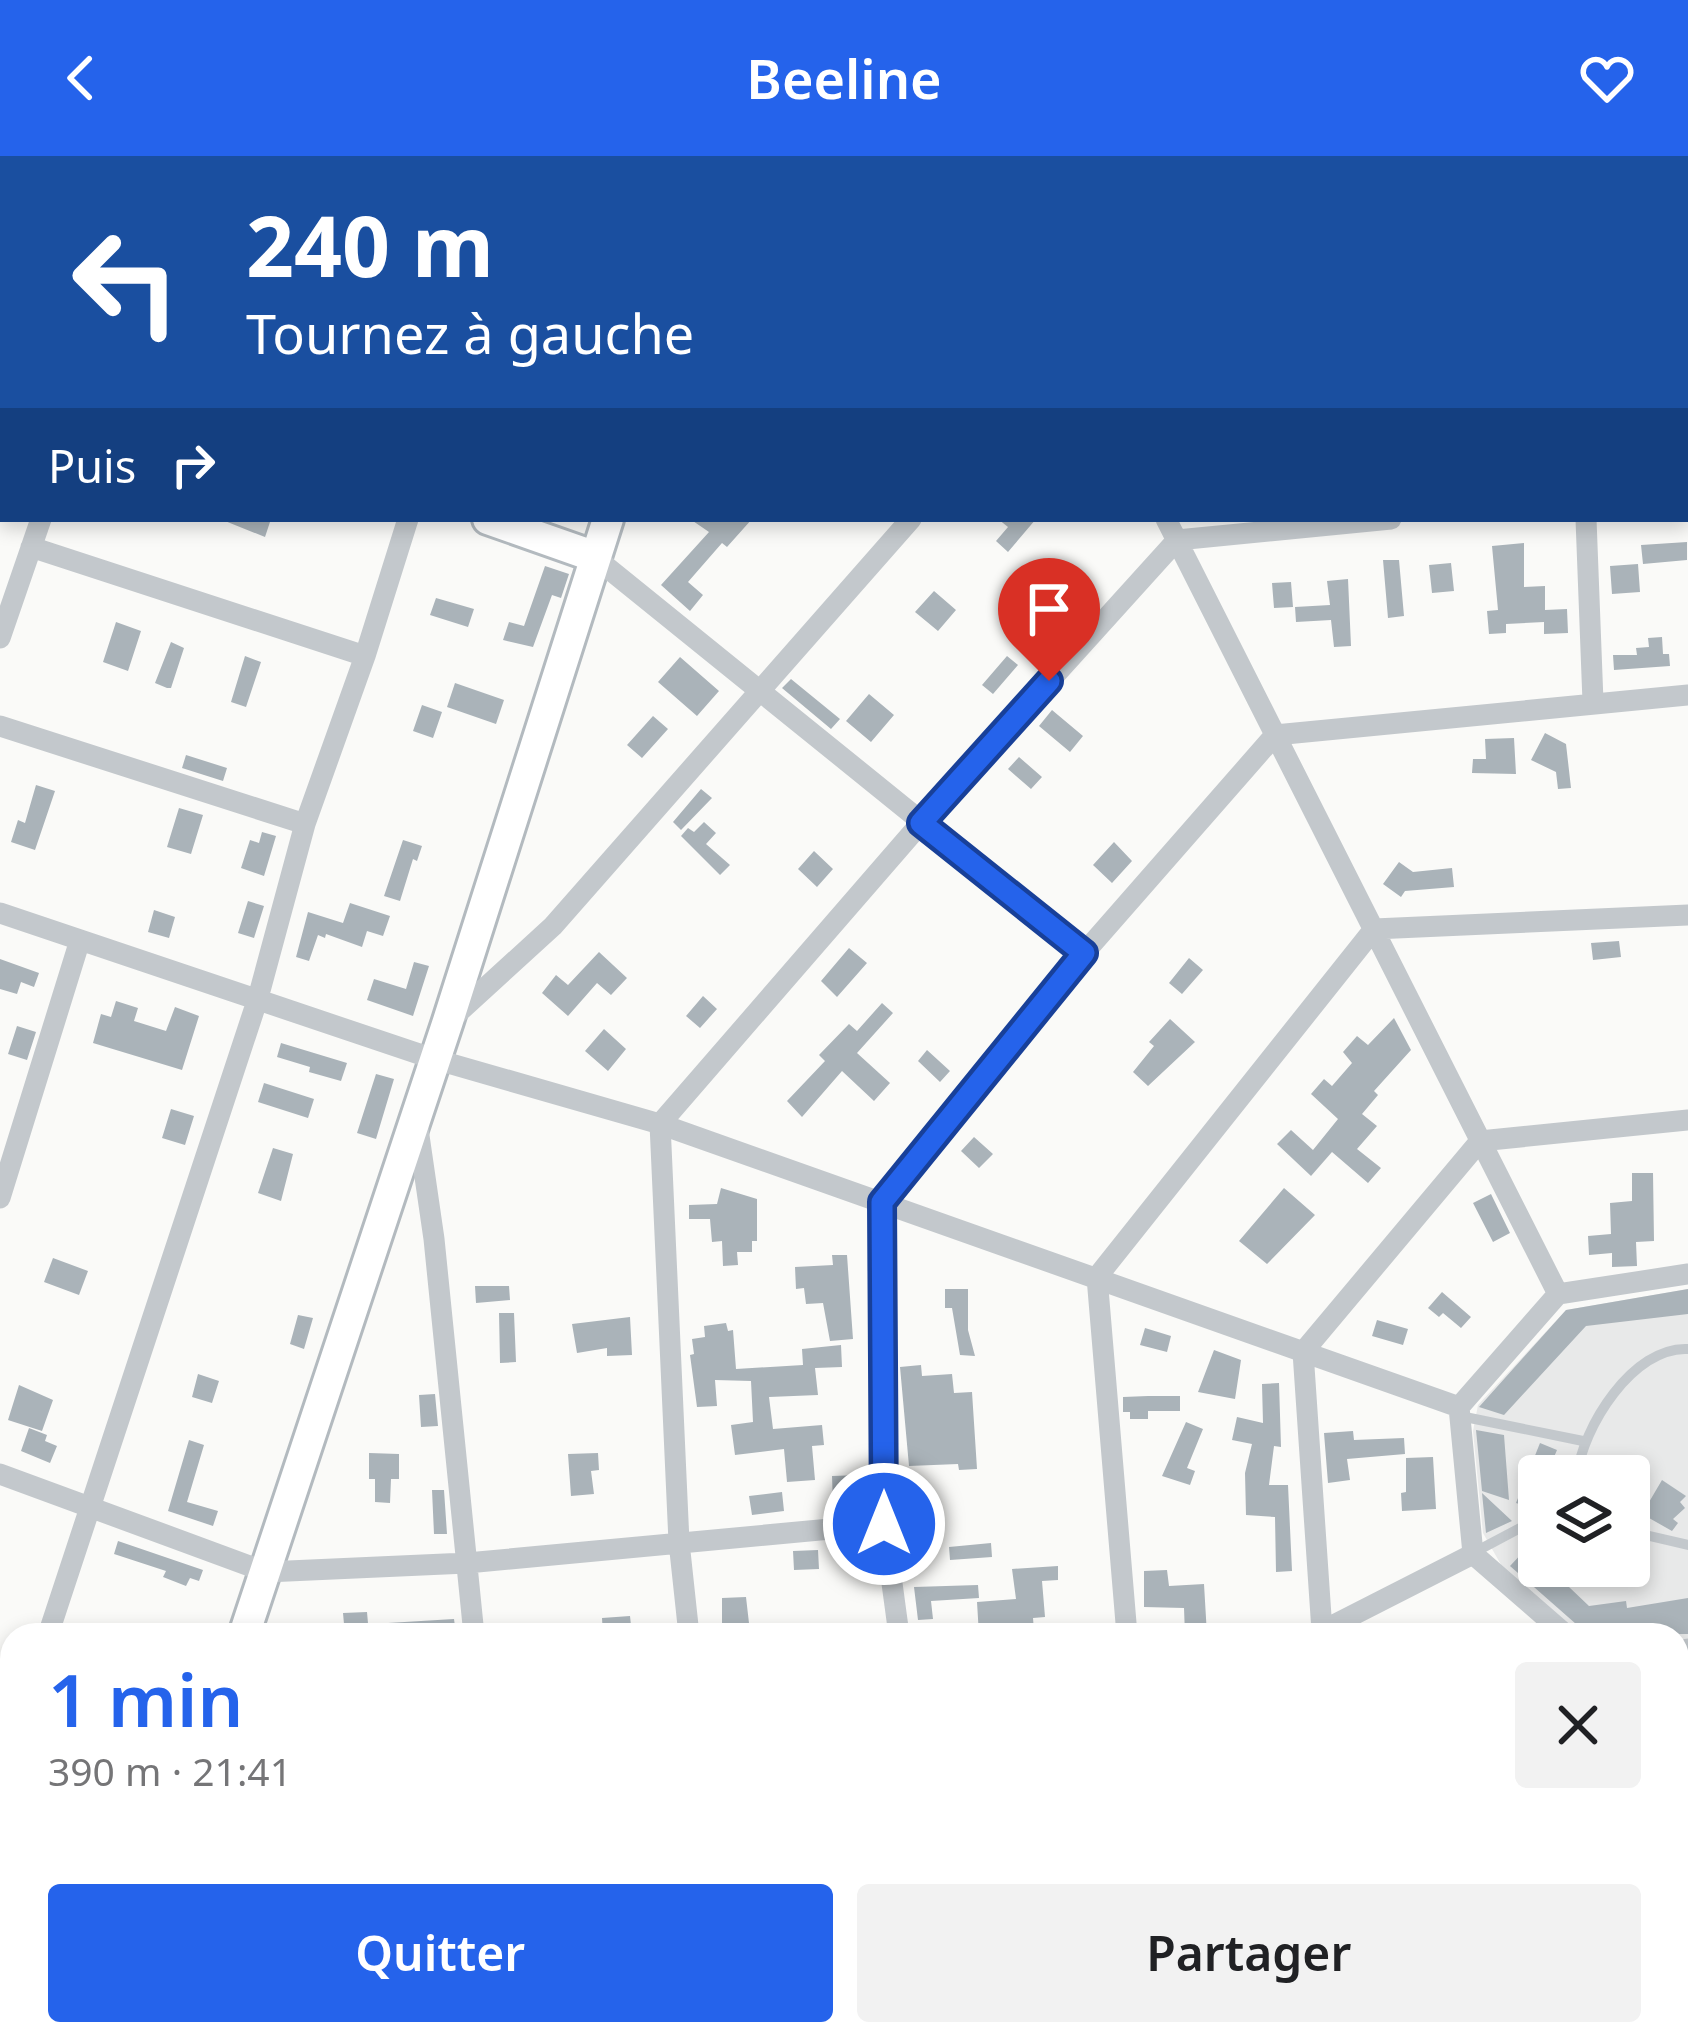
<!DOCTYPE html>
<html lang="fr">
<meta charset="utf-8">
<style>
:root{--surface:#fff;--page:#f2f2f2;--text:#202124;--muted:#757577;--accent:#2563eb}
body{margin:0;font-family:"Noto Sans",sans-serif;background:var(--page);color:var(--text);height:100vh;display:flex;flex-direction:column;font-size:45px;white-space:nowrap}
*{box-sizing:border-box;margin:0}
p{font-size:39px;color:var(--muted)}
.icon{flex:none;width:66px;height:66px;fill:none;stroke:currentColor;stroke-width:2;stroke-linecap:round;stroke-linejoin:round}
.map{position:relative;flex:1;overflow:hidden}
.details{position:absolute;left:0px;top:1467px;width:1689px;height:423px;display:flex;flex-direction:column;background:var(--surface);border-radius:36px 36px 0 0;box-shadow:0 6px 18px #0003}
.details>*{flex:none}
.guide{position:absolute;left:0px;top:0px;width:1689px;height:366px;box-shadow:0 6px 18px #0003;background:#1a4fa0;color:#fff;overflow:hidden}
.buttons{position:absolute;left:1518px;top:1299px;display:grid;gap:24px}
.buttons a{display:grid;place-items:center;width:132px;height:132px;border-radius:12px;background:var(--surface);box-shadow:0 6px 18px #0003;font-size:60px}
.pin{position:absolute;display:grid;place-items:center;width:102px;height:102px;color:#fff;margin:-123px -51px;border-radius:50% 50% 50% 0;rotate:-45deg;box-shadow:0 0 12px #0007}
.pin .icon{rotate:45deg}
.me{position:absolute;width:132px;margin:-66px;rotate:0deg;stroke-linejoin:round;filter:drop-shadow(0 0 9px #0008)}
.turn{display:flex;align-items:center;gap:42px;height:252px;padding:0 48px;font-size:54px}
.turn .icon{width:156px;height:156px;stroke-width:2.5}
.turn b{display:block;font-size:84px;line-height:102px}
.then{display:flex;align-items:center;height:114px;padding:0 48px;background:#0003;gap:24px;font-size:45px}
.round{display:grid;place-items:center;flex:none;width:126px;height:126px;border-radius:12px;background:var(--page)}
.head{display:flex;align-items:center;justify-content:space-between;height:204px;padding:0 48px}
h1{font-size:72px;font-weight:600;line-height:90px;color:var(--accent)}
.button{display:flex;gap:24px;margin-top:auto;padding:24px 48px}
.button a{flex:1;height:138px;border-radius:12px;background:var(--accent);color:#fff;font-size:48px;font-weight:600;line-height:138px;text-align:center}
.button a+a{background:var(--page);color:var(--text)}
header{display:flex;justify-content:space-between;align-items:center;height:156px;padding:0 48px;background:var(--accent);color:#fff;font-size:54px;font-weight:600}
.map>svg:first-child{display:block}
.built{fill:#e8e9e9;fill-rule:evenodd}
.building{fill:#aab3b9}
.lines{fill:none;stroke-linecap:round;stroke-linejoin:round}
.secondary-casing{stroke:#b3babf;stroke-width:36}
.service{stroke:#c3c8cc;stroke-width:10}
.minor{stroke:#c3c8cc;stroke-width:21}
.secondary{stroke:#fff;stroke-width:30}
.route-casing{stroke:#184099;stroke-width:30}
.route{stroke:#2563eb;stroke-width:21}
</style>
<header><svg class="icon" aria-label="back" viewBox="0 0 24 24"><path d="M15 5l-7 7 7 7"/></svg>Beeline<svg class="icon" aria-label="heart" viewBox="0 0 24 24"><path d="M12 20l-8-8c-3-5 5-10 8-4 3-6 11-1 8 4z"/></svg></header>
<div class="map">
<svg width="1688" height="1888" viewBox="0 0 1688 1888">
<rect width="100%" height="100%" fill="#fafaf8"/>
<path class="built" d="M1688 1133V1484L1677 1486V1479H1579L1504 1414 1483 1377 1473 1275 1478 1249 1566 1154ZM1539 1320H1629V1410H1539Z"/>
<path class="building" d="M220 363H271L265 381Z
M690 363H752L727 391 722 387 688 426 703 439 690 455 661 429 709 376Z
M998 363H1036L1008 396 996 385 1008 371Z
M1687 386V404L1643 408 1641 389Z
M1524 387V431L1545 430V454L1567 453 1568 477 1544 478V466L1506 468V477L1489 478 1487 455 1498 454 1492 390Z
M1383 404H1399L1404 460 1388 462Z
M1451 407 1454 435 1432 437 1429 409Z
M1638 408 1640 436 1612 438 1610 410Z
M545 410 569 418 561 442 552 439 533 491 503 484 509 466 524 470Z
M1348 423 1351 490 1334 491 1331 464 1296 466 1295 451 1330 449 1327 425Z
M1291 426 1293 451 1274 452 1272 427Z
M934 435 956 454 938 475 915 456Z
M436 442 474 453 468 471 430 459Z
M116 466 141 475 128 515 103 506Z
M1662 481 1663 498H1669L1670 510 1614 514 1613 499H1637L1636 492 1649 491 1648 482Z
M171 486 184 492 171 532H167L155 527Z
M245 500 261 506 246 551 231 546Z
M1007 500 1018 509 993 538 982 529Z
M680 501 719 535 697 560 658 526Z
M791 523 840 563 831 573 782 532Z
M455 527 504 544 496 568 447 551Z
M869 538 894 559 871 586 846 565Z
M422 549 442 556 433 582 413 575Z
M1052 554 1083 580 1070 596 1039 570Z
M653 560 668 573 642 602 627 589Z
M1545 577 1566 588 1571 632 1558 633 1556 616 1531 604Z
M1514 582 1516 618 1472 617 1473 603H1486L1485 583Z
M186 599 227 612 223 625 182 612Z
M1019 601 1042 621 1031 633 1008 613Z
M36 629 55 635 35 694 11 686 18 664 25 667Z
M701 633 712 642 681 674 673 666Z
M179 652 203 659 191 698 167 691Z
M704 666 716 677 706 688 730 709 720 719 681 680 688 672 694 676Z
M262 676 276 680 264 720 241 712 250 684 259 687Z
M403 684 422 690 417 705 413 703 400 745 384 740Z
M1114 686 1132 705 1112 727 1093 709Z
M814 695 833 713 817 731 798 713Z
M1399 706 1413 716 1452 712 1454 731 1405 735 1401 741 1383 728Z
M248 745 264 750 254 782 238 777Z
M350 747 390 760 383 780 367 775 362 791 326 778 325 782 318 779 309 805 296 801 308 756 343 767Z
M154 754 175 761 169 782 148 776Z
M1619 785 1621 801 1593 804 1591 787Z
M849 792 867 807 837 841 821 825Z
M599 796 627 822 611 839 597 827 568 860 542 837 556 819 568 829Z
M1189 802 1203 814 1182 838 1169 827Z
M0 803 39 817 34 831 21 826 17 838 0 833Z
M414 806 429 810 413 860 367 844 374 823 406 833Z
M703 840 717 853 700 872 686 860Z
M116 845 138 852 134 865 166 875 175 851 199 860 182 914 93 887 101 858 111 861Z
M882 847 893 857 857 897 890 927 874 945 842 915 802 961 787 945 825 905 819 899 849 868 857 875Z
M1394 862 1411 894 1374 935 1378 939 1362 958 1377 970 1357 993 1381 1012 1368 1027 1332 996 1311 1020 1277 988 1291 974 1313 994 1338 963 1311 938 1324 923 1332 930 1352 907 1343 896 1357 880 1368 889Z
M1170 863 1195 886 1148 930 1133 916 1154 890 1149 886Z
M17 870 36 876 27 904 8 898Z
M604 873 626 893 608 915 585 895Z
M281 887 347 907 341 925 309 916 310 911 277 901Z
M927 894 950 915 940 926 918 905Z
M376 918 394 923 376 983 357 977Z
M264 927 314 943 308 962 258 946Z
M171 953 194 960 185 989 162 982Z
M974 981 993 998 979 1012 961 995Z
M273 992 293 998 281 1045 258 1037Z
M1632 1017H1653L1654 1085 1636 1086 1637 1110 1612 1111V1097L1589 1099 1588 1080 1611 1078 1610 1047 1632 1045Z
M721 1032 757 1043V1085H752V1096H737L738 1109 723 1110 722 1085 712 1086 710 1063H689V1049L717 1048Z
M1284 1032 1315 1059 1267 1108 1239 1085Z
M1491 1038 1510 1077 1493 1086 1473 1047Z
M832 1099H847L853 1183 830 1185 823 1147 806 1148 804 1132 796 1133 795 1111 833 1109Z
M53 1102 88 1115 79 1139 44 1126Z
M475 1130H509L510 1144 476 1147Z
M945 1133H968V1174L975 1200 960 1199 952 1152H945Z
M1688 1133V1158L1586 1170 1504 1259 1479 1251 1566 1154Z
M1442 1136 1471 1161 1461 1172 1443 1157 1439 1161 1428 1152Z
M499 1157H514L516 1206 500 1207Z
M298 1159 313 1162 304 1193 290 1188Z
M630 1161 632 1199 607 1200V1192L577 1197 572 1168Z
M1377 1164 1408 1173 1403 1189 1372 1180Z
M726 1167 728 1175 733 1174 736 1213 803 1209 802 1193 841 1189 842 1211 815 1212 818 1239 769 1241 773 1273 822 1269 824 1289 812 1290 815 1324 787 1326 784 1293 735 1299 731 1269 753 1266 751 1225 715 1224 717 1250 697 1251 690 1199 694 1198 692 1183 705 1181 704 1170Z
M1145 1172 1171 1180 1167 1196 1140 1189Z
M1214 1194 1241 1204 1235 1243 1198 1236Z
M921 1209 922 1220 952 1218 954 1237 972 1236 977 1313 959 1314 958 1308 909 1310 900 1211Z
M198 1218 219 1225 212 1247 192 1241Z
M1279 1227 1281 1291 1274 1290 1269 1329H1288L1292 1415 1276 1416 1275 1361 1246 1359 1245 1317 1252 1288 1232 1284 1237 1261 1263 1267 1262 1228Z
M19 1229 53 1244 42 1275 8 1264Z
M435 1238 438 1270 421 1271 419 1239Z
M1148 1240H1180V1255H1148V1263H1130V1256H1123V1241Z
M1186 1266 1203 1273 1187 1312 1195 1315 1190 1329 1162 1320Z
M29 1272 47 1279 45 1285 57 1290 50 1307 21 1295Z
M1476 1274 1504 1279 1509 1344 1482 1335Z
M1353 1275 1354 1284 1404 1282 1405 1298 1347 1303 1350 1324 1328 1327 1324 1277Z
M189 1284 204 1289 187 1346 218 1355 213 1370 168 1355Z
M1540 1287 1557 1294 1546 1320H1539V1352L1535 1353 1516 1347Z
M369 1297 399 1298V1323H391L390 1347 375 1346V1323H369Z
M598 1297 599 1314 591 1315 594 1338 571 1340 568 1298Z
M1433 1301 1436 1353 1402 1355 1401 1337 1406 1336V1302Z
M862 1319 863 1347 833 1348 832 1320Z
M1662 1324 1686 1340 1680 1346 1685 1352 1673 1363 1678 1367 1672 1375 1642 1358Z
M432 1334H444L447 1378H434Z
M782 1336 784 1355 752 1359 749 1340Z
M1482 1337 1512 1365 1486 1377Z
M1539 1379V1410H1560L1576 1424 1569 1431 1589 1450 1626 1445 1627 1452 1688 1442V1478L1581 1479 1576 1468 1510 1410Z
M118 1385 203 1414 199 1425 190 1422 186 1430 163 1421 166 1415 114 1398Z
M991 1387 992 1401 950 1404 949 1391Z
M818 1394 819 1413 794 1414 793 1395Z
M1058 1410V1424L1042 1425 1045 1461 1033 1462 1034 1475 979 1479 977 1446 1016 1443 1012 1413Z
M1167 1414 1169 1430 1204 1428 1207 1479H1185L1184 1452 1144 1451V1415Z
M978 1429 979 1442 931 1445 933 1463 918 1464 914 1431Z
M746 1441 750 1476 722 1479V1442Z
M367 1456 369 1479H345L343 1457Z
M630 1460 632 1479H603L602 1462Z
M454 1463 456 1478 388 1479V1467Z"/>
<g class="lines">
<g class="secondary-casing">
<path id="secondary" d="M870 3 873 0
M0 202 3 203
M488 363 593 400
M244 1479 448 865 608 363
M246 1878 247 1888"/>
</g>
<path class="service" d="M1460 1260 1583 1285
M1577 1320C1582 1272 1633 1190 1688 1193
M1629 1371 1641 1378 1688 1389
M1473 1397 1539 1362"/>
<path class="minor" d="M381 0 382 3
M594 0 595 3
M848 0 851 3
M983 0 984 3
M1558 0V3
M1686 334H1688
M1166 363 1558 1138
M1586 363 1593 546
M31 391 365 500
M593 400 1084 797
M0 482 41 363
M0 570 305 668
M0 757 434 903 660 968 1459 1251
M449 865 553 770 911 363
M417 966 434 1083 474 1479
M0 1042 80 784
M0 1318 266 1416 467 1407 884 1368
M48 1479 258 842 305 668 365 500 408 363
M689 1479 679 1386 660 968 921 667 1177 384 1391 363
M899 1479 884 1368 882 1046 1084 797 1275 579 1688 539
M1127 1479 1097 1121 1374 773 1688 759
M1314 1479 1473 1398
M1326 1479 1322 1475 1303 1196 1480 985 1688 964
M1566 1479 1473 1398 1459 1251 1558 1138 1688 1118
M1677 1495 1688 1493
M1677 1706 1688 1709
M0 1786 12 1784
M834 1878 845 1888
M1149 1878 1160 1888
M55 1888 57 1878
M516 1888 535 1878
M1463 1888 1467 1878 1497 1888"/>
<use href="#secondary" class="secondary"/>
</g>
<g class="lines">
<g class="route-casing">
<path id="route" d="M884 1368 882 1046 1084 797 921 667 1049 525"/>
</g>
<use href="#route" class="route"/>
</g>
</svg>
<div class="buttons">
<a><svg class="icon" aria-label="layers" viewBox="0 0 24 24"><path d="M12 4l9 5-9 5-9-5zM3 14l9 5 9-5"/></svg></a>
</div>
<div class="pin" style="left:1049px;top:525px;background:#d93025"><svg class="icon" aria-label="arrive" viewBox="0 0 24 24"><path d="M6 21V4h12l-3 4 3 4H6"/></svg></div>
<svg class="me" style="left:884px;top:1368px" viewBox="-20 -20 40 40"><circle r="17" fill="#2563eb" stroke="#fff" stroke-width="3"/><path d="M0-11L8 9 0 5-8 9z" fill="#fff"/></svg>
<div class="guide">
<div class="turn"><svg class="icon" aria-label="left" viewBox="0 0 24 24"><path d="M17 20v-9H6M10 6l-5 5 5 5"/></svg><div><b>240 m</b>Tournez à gauche</div></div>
<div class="then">Puis<svg class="icon" aria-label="right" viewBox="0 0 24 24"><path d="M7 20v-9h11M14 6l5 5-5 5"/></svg></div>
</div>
<section class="details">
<div class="head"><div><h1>1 min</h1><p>390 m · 21:41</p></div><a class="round"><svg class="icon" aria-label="close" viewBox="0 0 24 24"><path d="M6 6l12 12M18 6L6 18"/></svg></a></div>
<div class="button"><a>Quitter</a><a>Partager</a></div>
</section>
</div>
